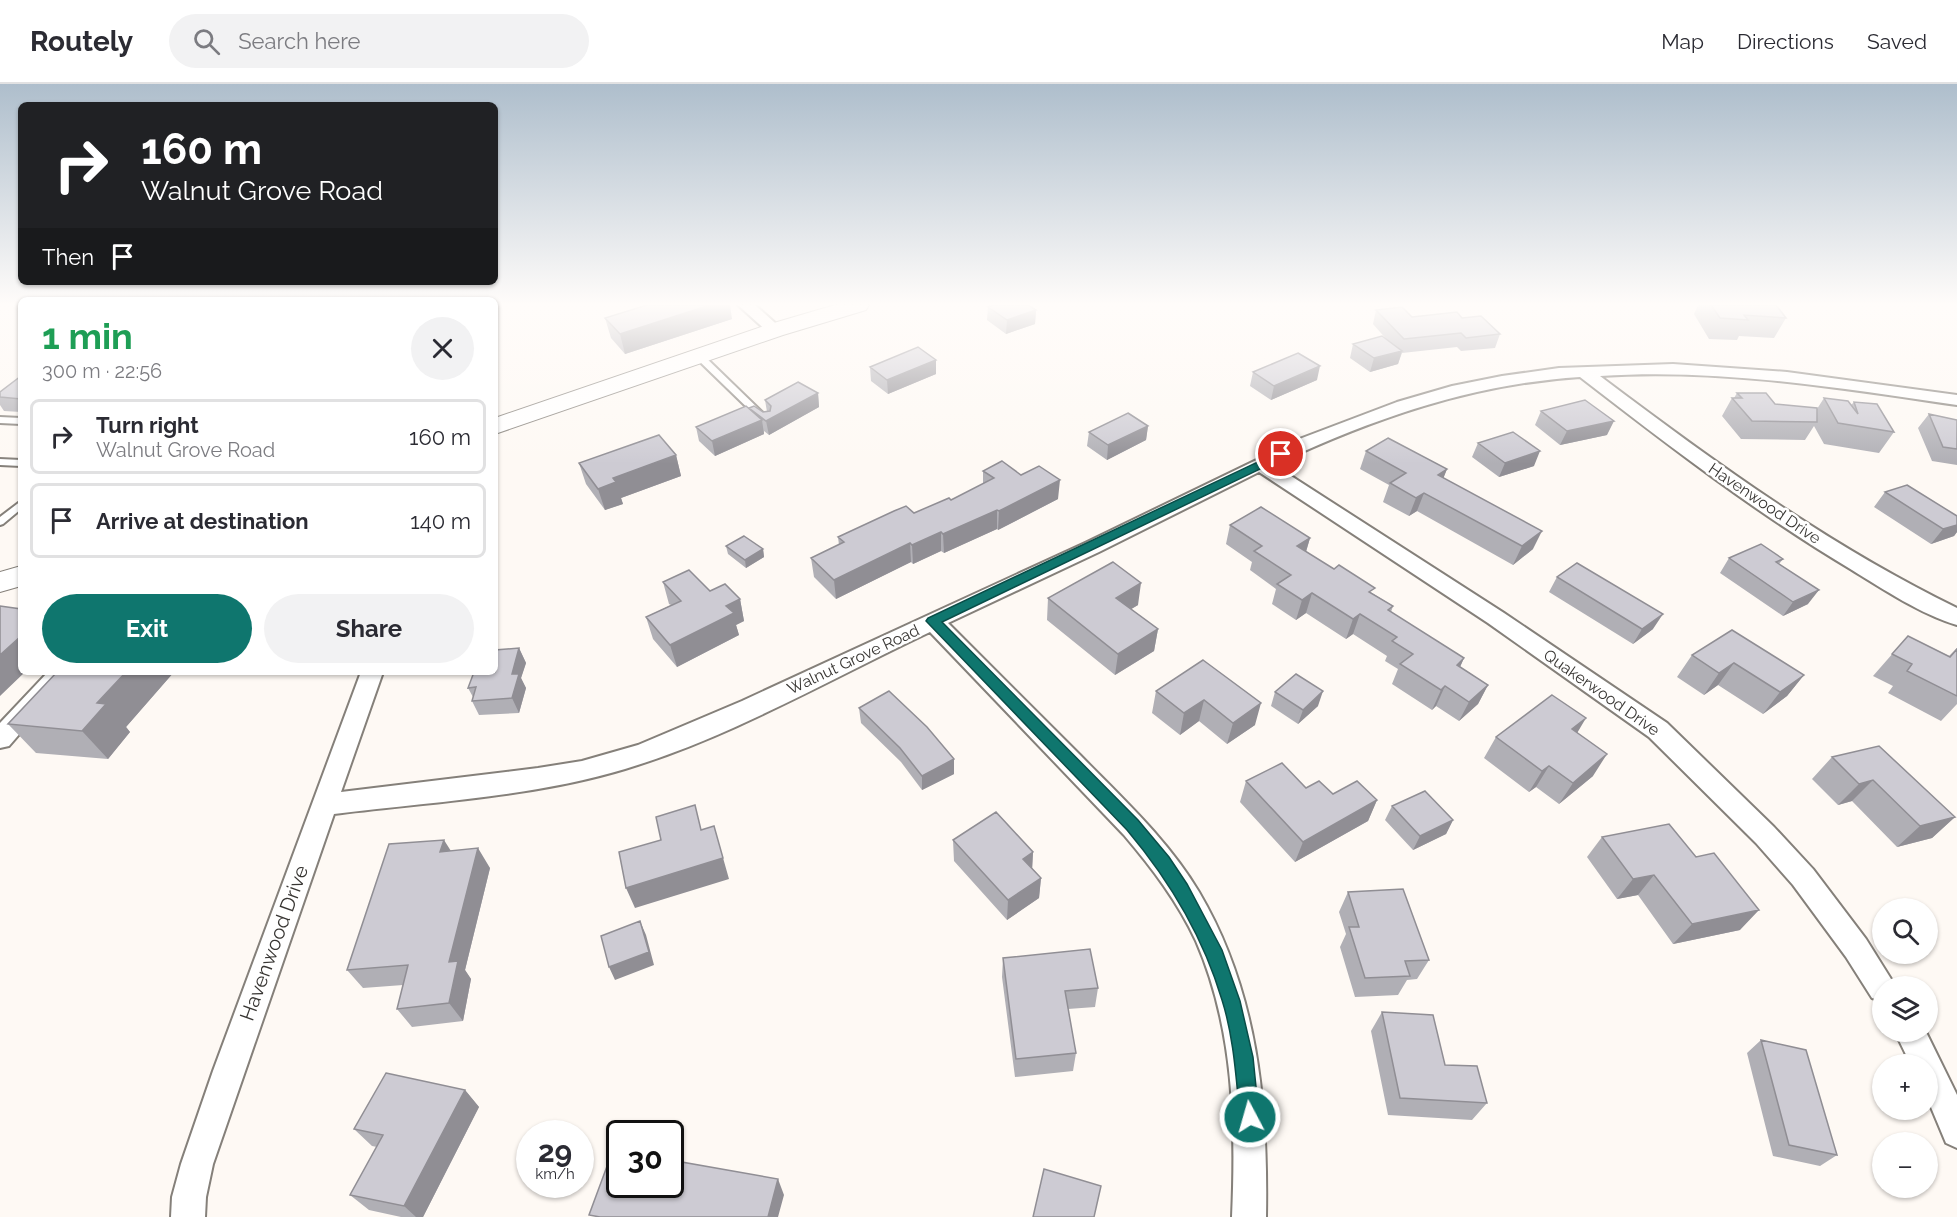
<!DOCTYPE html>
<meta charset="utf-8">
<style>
:root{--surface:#fff;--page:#f2f2f3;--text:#2b2b33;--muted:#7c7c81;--line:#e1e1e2;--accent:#0f766e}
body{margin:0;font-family:Raleway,sans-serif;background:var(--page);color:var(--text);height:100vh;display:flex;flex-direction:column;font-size:22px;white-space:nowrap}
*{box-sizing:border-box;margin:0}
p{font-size:20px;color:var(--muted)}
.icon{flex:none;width:33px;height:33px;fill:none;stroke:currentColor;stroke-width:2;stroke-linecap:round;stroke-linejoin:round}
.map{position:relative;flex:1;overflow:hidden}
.panel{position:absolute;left:18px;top:213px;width:480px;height:378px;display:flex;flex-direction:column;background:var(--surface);border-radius:9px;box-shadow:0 2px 4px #0004}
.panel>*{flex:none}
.top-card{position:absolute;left:18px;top:18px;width:480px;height:183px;border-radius:9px;box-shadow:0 2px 4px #0004;background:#202124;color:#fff;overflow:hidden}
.buttons{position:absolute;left:1872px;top:814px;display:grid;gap:12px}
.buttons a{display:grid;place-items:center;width:66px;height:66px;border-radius:50%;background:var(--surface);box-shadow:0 2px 4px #0004;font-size:30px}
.speed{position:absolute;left:516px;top:1036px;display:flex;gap:12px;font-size:30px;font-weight:700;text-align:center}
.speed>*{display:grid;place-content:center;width:78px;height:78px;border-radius:50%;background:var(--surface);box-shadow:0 2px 4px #0004;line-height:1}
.speed small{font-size:15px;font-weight:400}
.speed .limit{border:3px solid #111;border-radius:9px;background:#fff;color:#111}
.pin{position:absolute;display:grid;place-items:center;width:51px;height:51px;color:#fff;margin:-26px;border:3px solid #fff;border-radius:50%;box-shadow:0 2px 6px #0007}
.me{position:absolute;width:66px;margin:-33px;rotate:354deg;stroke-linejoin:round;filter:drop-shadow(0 0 4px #0008)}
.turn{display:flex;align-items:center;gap:21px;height:126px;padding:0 24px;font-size:27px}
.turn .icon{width:78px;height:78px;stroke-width:2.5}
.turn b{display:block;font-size:42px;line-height:51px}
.then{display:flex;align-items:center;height:57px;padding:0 24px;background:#0003;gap:12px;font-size:22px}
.round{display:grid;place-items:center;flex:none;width:63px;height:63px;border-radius:32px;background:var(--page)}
.overview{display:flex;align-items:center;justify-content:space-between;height:102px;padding:0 24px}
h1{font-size:36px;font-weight:700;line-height:45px;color:#1e9e55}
.primary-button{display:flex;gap:12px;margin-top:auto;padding:12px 24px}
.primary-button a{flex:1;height:69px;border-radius:36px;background:var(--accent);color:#fff;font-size:24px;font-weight:700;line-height:69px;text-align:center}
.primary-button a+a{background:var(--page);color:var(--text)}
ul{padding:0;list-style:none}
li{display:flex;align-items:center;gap:18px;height:75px;margin:0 12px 9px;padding:0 12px;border:3px solid var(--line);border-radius:9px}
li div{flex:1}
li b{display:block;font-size:22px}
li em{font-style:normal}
header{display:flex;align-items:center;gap:36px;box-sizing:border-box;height:84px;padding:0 30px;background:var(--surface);border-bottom:2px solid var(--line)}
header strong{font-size:28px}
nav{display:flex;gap:33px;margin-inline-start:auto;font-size:21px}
.search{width:420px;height:54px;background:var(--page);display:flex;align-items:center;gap:15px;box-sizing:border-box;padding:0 21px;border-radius:33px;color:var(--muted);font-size:22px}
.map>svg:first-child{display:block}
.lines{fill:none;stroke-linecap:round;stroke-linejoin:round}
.lane-casing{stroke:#85807a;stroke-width:4}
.street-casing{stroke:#85807a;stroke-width:4}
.secondary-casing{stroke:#85807a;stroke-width:2}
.lane{fill:#fff;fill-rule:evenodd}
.street{fill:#fff;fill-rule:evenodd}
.secondary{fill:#fff;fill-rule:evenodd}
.wall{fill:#b0afb5}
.shaded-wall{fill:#908e94}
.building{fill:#cdcbd3;stroke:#908e94;stroke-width:1.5}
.route{fill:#0f766e;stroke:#0a4d48;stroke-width:1.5}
.labels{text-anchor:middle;stroke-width:5;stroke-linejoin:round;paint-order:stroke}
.street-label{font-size:16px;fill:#383633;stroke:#fff}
.near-street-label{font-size:20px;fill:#383633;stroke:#fff}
</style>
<header>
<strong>Routely</strong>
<div class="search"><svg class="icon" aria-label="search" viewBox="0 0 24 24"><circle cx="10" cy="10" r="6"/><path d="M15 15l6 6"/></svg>Search here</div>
<nav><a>Map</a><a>Directions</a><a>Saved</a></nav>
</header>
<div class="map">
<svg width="1957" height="1133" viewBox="0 0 1957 1133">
<rect width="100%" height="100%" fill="#fef9f4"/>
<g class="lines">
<g class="lane-casing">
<path id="lane" d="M696 270H702L764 330V334H758L696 274Z
M0 333 21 334V340L0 339Z
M0 375 21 376V382L0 381Z
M21 417V425L3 440 0 441V433Z"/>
</g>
<g class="street-casing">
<path id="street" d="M738 221H755L783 246 775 251 769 249Z
M1673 280 1787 288 1957 311V321C1839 304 1719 284 1600 292 1714 378 1828 461 1957 524V541C1922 531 1883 505 1852 486 1756 429 1668 361 1580 293 1471 300 1372 335 1274 381L1504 529 1667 639 1774 743 1813 785 1866 855 1896 903H1882V917L1872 914 1846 873 1793 801 1756 759 1649 653 1488 539 1259 388 1099 468 948 539C992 583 1036 627 1080 671 1122 714 1168 756 1199 808 1258 908 1268 1020 1266 1133H1232C1236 1040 1234 944 1196 857 1178 818 1152 784 1124 751L930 548C830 595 731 653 625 685 533 713 428 718 334 730L213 1080 206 1113 205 1133H171L172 1113 181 1080 213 987 361 588H383L341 708 538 684 582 677 638 661 742 617 1085 459 1302 354 1397 318 1452 302 1502 292 1559 284Z
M48 588H73L9 662 0 664V639Z
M1895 948H1926L1957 1011V1064L1946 1059 1928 1016V981H1911Z"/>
</g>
<g class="secondary-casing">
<path id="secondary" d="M835 221H869L866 226 783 251 495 350V334L767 241Z
M21 482V502L0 508V488Z"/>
</g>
<use href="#lane" class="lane"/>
<use href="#street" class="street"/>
<use href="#secondary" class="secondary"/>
</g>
<path class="wall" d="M1698 221H1776L1786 234 1774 254 1739 252 1737 256 1709 255 1694 230Z
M988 223 1036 226 1035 240 1006 250 987 236Z
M1376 226 1412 233 1462 234 1500 250 1495 264 1461 267 1457 263 1402 269 1398 280 1370 288 1350 274 1353 260 1388 257 1373 240Z
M605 234 732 235 625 270 611 254Z
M936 276V290L888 310 871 297 870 283Z
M1253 288 1317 296 1271 316 1250 302Z
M21 292V328L4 327 0 321V308Z
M818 309 819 323 769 351 764 347V350L715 372 699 357 696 343 749 325 763 328H767L765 316Z
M1737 309 1775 320 1817 325 1824 314 1851 321 1854 318 1894 348 1879 369 1824 360 1814 342 1805 356 1741 355 1722 332 1732 314H1734Z
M1541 327 1607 351 1560 361 1535 341Z
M1929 330 1957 336V381L1932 377 1918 344Z
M1148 342 1146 356 1107 376 1087 362 1089 348Z
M1478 359 1534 382 1499 393 1472 373Z
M1366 367 1447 385 1443 394 1533 465 1513 481 1417 427 1409 432 1383 418 1389 401 1360 385Z
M676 371 681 392 621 414 623 420 605 426 586 400 579 379Z
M983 387 1021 391 1058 415 998 446 997 445 944 469 941 467 913 480 911 478 836 515 814 493 811 474 839 461 838 453 914 429 951 416 983 400Z
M1885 408 1957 432V448L1954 452 1931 460 1874 423Z
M1230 441 1310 454 1306 468 1393 522 1391 528 1464 574 1460 583 1488 601 1478 620 1459 637 1436 622 1432 626 1392 600 1398 585 1385 577 1387 572 1353 550 1346 555 1306 529 1296 536 1272 520 1276 505 1250 486 1252 478 1226 460Z
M726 462 763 465 764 473 746 484 728 470Z
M1729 474 1783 475 1779 480 1808 520 1783 532 1720 489Z
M1557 493 1653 545 1633 560 1549 508Z
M663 498 710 507 740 515 744 537 736 541 739 551 677 583 653 555 646 533 671 521 669 520Z
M1048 514 1138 521 1131 525 1158 545 1154 567 1115 591 1047 536Z
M1908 552 1949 572 1957 564V620L1941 637 1888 609 1893 602 1873 592Z
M519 564 526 579 521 594 526 604 519 629 479 631 472 617 473 613 468 604Z
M1692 571 1804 591 1787 612 1763 630 1718 601 1704 611 1677 593Z
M1203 576 1255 641 1227 660 1199 637 1180 651 1152 629 1156 607Z
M57 588H174L126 643 130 648 108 675 36 669 8 640Z
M1275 608 1318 622 1298 640 1271 622Z
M859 624 954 690 922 706 901 678 861 639Z
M1577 649 1593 692 1559 720 1536 703 1529 708 1484 674 1496 653Z
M1832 673 1955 733 1932 754 1897 763 1852 717 1838 721 1812 695Z
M1246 697 1306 704 1333 710 1377 716 1368 737 1295 778 1240 718Z
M1392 722 1453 736 1446 750 1413 766 1385 736Z
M1602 753 1696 773 1740 846 1673 860 1638 811 1617 815 1587 773Z
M953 756 1033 768 1032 784 1041 794 1039 814 1007 836 954 777Z
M450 767 490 784 465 886 471 895 463 937 412 943 397 925 403 901 363 904 347 886Z
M1348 808 1429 876 1417 895 1407 896 1398 911 1355 913 1340 863 1346 850 1339 828Z
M1003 874 1098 904 1095 923 1068 925 1076 969 1073 987 1015 993 1002 893Z
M1382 928 1445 981 1487 1019 1472 1036 1388 1031 1371 947Z
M1761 956 1837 1071 1820 1082 1773 1072 1747 969Z
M465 1006 479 1023 423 1133H401L369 1126 350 1111 377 1063 372 1062 354 1045Z"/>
<path class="shaded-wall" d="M710 221H730L732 235 625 270 620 250Z
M1036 226 1035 240 1006 250 1007 236Z
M1402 267 1398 280 1370 288 1374 274Z
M936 276V290L888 310 887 296Z
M1320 282 1317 296 1271 316 1274 302Z
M818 309 819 323 769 351 766 337Z
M762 336 764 350 715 372 712 357Z
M1614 337 1607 351 1560 361 1567 347Z
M1148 342 1146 356 1107 376 1108 361Z
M1540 367 1534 382 1499 393 1505 379Z
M676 371 681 392 621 414 623 420 605 426 598 405 613 394Z
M1447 385 1440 403 1438 391Z
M1060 396 1058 415 998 446 999 427Z
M1424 409 1417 427 1409 432 1416 414Z
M997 426V445L944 469 943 450Z
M1957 441V448L1954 452 1931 460 1943 445Z
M1542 447 1533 465 1513 481 1522 462Z
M941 448V467L913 480 912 461Z
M1310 454 1304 474 1297 462Z
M910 459 911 478 836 515 834 496Z
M763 465 764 473 746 484 745 476Z
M1141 499 1138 521 1113 536 1116 514Z
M1819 506 1808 520 1783 532 1793 518Z
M1312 509 1306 529 1296 536 1302 516Z
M740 515 744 537 736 541 739 551 677 583 670 561 726 522Z
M1360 530 1353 550 1346 555 1353 535Z
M1663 530 1653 545 1633 560 1642 545Z
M1158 545 1154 567 1115 591 1118 570Z
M21 552V588H25L0 612V571Z
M519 564 526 579 521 594 526 604 519 629 512 614V590Z
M1464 574 1455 594 1457 581Z
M1734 579 1718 601 1704 611 1719 589Z
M126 588H174L126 643 130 648 108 675 82 647 97 619Z
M1804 591 1787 612 1763 630 1780 608Z
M1488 601 1478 620 1459 637 1469 618Z
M1445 602 1436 622 1432 626 1441 606Z
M1323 607 1318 622 1298 640 1303 626Z
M1204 616 1199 637 1180 651 1184 629Z
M1261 619 1255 641 1227 660 1233 639Z
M1586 634 1573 656 1572 645Z
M1607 670 1593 692 1559 720 1573 699Z
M954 675V690L922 706V692Z
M1549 682 1536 703 1529 708 1542 687Z
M1873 696 1852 717 1838 721 1859 700Z
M1377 716 1368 737 1295 778 1303 758Z
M1955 733 1932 754 1897 763 1920 742Z
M1453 736 1446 750 1413 766 1420 752Z
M714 742 729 795 635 824 626 804Z
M444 756 456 775 440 768Z
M478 764 490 784 465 886 471 895 463 937 449 919V878Z
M1033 768 1032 788 1023 775Z
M1654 791 1638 811 1617 815 1633 795Z
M1041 794 1039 814 1007 836 1008 816Z
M1759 826 1740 846 1673 860 1692 840Z
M640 837 646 851 654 881 615 896 609 883Z
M465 1006 479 1023 423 1133H416L404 1122Z
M778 1095 784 1111 778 1133H768Z"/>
<path class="building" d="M647 221H710L620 250 605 234Z
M993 221H1028L1036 226 1007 236 988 223Z
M1711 221H1776L1786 234 1744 231 1748 236 1720 234Z
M1402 223 1412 233 1457 228 1462 234 1481 232 1500 250 1466 254 1461 249 1404 255 1376 226Z
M1382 252 1402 267 1374 274 1353 260Z
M918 263 936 276 887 296 870 283Z
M1298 269 1320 282 1274 302 1253 288Z
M21 292V315L0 313V308Z
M798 298 818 309 766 337 749 324 754 322 763 328 770 327 771 322 765 316Z
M1737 309H1766L1775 320 1817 324V338L1752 337 1732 314H1742Z
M1824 314 1848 317 1858 330 1854 318 1877 320 1894 348 1838 339Z
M1585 316 1614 337 1567 347 1541 327Z
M746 322 762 336 712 357 696 343Z
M1128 329 1148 342 1108 361 1089 348Z
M1929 330 1957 336V365L1943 363Z
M1513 348 1540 367 1505 379 1478 359Z
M659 351 676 371 613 394 616 398 598 405 579 379Z
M1388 354 1447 385 1438 391 1542 447 1522 462 1424 409 1416 414 1390 399 1406 389 1366 367Z
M1002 377 1021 391 1039 382 1060 396 999 427 997 426 943 450 941 448 912 461 910 459 834 496 811 474 844 458 838 453 894 427 906 422 914 429 949 414 951 416 994 394 983 387Z
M1907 401 1957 432V441L1943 445 1885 408Z
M1261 423 1310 454 1297 462 1334 485 1339 481 1375 504 1369 508 1393 522 1388 526 1464 574 1457 581 1488 601 1469 618 1445 602 1441 606 1400 580 1413 570 1392 557 1397 553 1360 530 1353 535 1312 509 1302 516 1277 500 1291 491 1254 467 1262 462 1230 441Z
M744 452 763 465 745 476 726 462Z
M1761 460 1783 475 1776 478 1819 506 1793 518 1729 474Z
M1113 478 1141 499 1116 514 1158 545 1118 570 1048 514Z
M1577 479 1663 530 1642 545 1557 493Z
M689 486 710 507 725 500 740 515 726 522 734 529 670 561 646 533 681 517 663 498Z
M0 522 21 525V552L0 571Z
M1732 546 1804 591 1780 608 1734 579 1719 589 1692 571Z
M1908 552 1950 573 1957 565V612L1907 587 1912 580 1892 570Z
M519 564 512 590H519L512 614 472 617 476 603 468 604 474 588H495V566Z
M1203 576 1261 619 1233 639 1204 616 1184 629 1156 607Z
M57 588H126L97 619 106 620 82 647 8 640Z
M1296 590 1323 607 1303 626 1275 608Z
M889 607 927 643 954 675 922 692 900 664 859 624Z
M1552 611 1586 634 1572 645 1607 670 1573 699 1549 682 1542 687 1496 653Z
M1879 662 1955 733 1920 742 1873 696 1859 700 1832 673Z
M1282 679 1306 704 1319 697 1333 710 1357 697 1377 716 1303 758 1246 697Z
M1425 707 1453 736 1420 752 1392 722Z
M695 721 701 746 714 742 723 774 626 804 619 768 661 756 656 733Z
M996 728 1033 768 1023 775 1041 794 1008 816 953 756Z
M1669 740 1696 773 1714 769 1759 826 1692 840 1654 791 1633 795 1602 753Z
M444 756 440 768 478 764 449 878 458 877 449 919 397 925 408 881 347 886 389 760Z
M1403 805 1429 876 1405 877 1410 892 1365 894 1349 843H1359L1348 808Z
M640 837 649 868 609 883 601 852Z
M1090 865 1098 904 1065 907 1076 969 1016 975 1003 874Z
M1382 928 1433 931 1445 981 1477 982 1487 1019 1400 1014Z
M1761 956 1806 966 1837 1071 1789 1061Z
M386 989 465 1006 404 1122 350 1111 383 1051 354 1045Z
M613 1066 620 1067V1101H670V1076L778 1095 768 1133H600L589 1131Z
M1044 1085 1101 1102 1094 1133H1033Z"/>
<linearGradient id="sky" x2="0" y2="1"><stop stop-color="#aebecc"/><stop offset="0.58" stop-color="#fffcfa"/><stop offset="1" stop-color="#fffcfa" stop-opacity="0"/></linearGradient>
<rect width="1957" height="380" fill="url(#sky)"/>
<path class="route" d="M1281 367 1285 368V373L942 538 1138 736 1169 773 1187 800 1222 866 1240 917 1253 973 1259 1033 1257 1040 1250 1043 1243 1040 1240 1033C1236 994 1234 954 1222 916 1203 852 1170 797 1127 746L926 537 928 534Z"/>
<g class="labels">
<g class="street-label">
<text transform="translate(1765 419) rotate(34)" y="6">Havenwood Drive</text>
<text transform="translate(853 575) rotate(-25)" y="6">Walnut Grove Road</text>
<text transform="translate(1602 608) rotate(35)" y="6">Quakerwood Drive</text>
</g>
<g class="near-street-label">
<text transform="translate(274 859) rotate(-70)" y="7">Havenwood Drive</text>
</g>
</g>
</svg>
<div class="buttons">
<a><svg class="icon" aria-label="search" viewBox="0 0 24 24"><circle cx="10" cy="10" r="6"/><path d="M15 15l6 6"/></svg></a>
<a><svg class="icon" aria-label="layers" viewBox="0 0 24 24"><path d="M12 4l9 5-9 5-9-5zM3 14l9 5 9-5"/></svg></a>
<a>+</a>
<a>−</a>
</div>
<div class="speed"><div>29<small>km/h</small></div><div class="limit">30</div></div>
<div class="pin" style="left:1281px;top:370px;background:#d93025"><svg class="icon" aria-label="arrive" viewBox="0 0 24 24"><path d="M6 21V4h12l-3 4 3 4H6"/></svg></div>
<svg class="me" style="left:1250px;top:1033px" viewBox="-20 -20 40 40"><circle r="17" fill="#0f766e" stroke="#fff" stroke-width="3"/><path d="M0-11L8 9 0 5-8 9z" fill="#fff"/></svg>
<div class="top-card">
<div class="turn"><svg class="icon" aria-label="right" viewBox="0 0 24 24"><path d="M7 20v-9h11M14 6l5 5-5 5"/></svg><div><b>160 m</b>Walnut Grove Road</div></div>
<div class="then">Then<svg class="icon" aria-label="arrive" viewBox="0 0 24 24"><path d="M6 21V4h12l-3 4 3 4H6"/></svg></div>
</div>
<section class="panel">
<div class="overview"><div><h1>1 min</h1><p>300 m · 22:56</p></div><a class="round"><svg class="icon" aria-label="close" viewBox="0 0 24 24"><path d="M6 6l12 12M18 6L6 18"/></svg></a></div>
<ul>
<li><svg class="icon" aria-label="right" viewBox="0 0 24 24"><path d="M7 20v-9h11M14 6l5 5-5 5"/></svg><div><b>Turn right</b><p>Walnut Grove Road</p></div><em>160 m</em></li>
<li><svg class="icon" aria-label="arrive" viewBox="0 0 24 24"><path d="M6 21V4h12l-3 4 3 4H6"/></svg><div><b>Arrive at destination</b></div><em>140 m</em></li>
</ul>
<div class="primary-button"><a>Exit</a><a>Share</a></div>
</section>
</div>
